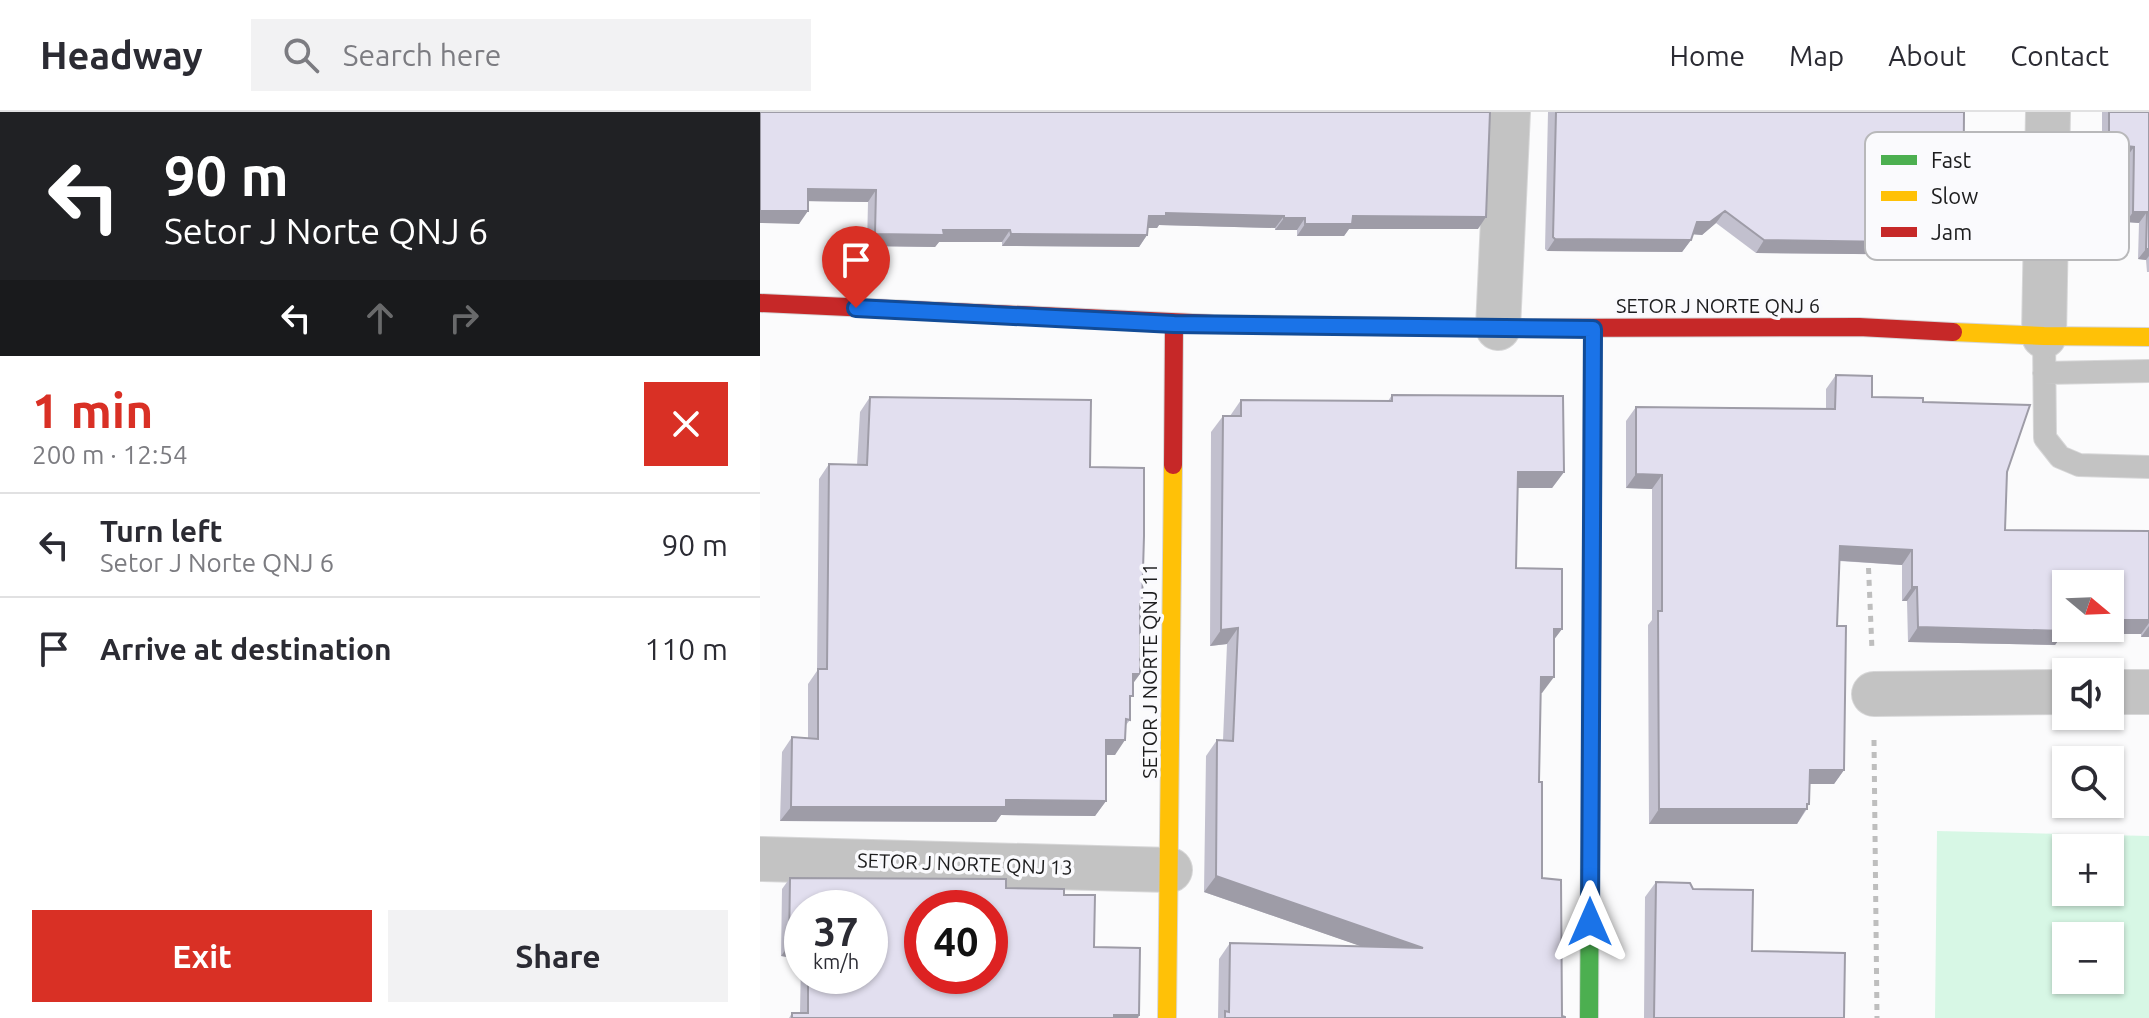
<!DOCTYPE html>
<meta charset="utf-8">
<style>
:root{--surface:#fff;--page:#f2f2f3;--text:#2b2b33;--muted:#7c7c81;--line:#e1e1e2;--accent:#d93025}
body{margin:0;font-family:Ubuntu,sans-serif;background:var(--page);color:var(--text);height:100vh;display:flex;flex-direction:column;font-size:30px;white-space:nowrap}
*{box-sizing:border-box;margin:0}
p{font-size:26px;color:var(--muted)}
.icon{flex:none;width:44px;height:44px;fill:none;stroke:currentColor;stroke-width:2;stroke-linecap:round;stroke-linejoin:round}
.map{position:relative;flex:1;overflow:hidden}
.details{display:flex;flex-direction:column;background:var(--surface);width:760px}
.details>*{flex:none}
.guide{background:#202124;color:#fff;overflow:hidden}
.needle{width:52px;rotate:109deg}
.controls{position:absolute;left:1292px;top:458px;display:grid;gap:16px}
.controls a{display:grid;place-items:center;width:72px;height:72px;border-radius:0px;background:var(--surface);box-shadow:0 2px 6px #0004;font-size:40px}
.speed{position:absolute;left:24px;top:778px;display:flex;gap:16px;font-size:40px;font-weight:700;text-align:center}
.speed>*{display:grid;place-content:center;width:104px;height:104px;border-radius:50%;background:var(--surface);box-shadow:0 2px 6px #0004;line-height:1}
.speed small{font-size:20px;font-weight:400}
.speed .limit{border:12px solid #d22;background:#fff;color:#111}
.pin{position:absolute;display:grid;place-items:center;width:68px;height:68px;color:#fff;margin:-82px -34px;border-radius:50% 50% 50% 0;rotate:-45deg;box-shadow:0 0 8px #0007}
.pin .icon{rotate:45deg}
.me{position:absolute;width:88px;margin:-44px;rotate:0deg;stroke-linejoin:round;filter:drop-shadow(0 0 6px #0008)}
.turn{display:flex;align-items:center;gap:28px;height:168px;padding:0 32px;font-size:36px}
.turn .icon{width:104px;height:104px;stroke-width:2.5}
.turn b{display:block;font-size:56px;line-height:68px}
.lanes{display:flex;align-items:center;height:76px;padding:0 32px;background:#0003;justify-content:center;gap:40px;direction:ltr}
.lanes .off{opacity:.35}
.round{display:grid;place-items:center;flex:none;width:84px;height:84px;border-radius:0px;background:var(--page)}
.summary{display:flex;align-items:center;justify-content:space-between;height:136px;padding:0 32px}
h1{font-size:48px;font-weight:700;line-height:60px;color:var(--accent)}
.primary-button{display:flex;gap:16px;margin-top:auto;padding:16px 32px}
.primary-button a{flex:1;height:92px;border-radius:0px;background:var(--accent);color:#fff;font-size:32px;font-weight:700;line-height:92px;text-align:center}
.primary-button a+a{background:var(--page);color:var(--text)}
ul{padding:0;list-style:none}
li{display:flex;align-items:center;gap:24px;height:104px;padding:0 32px;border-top:2px solid var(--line)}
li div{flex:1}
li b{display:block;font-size:30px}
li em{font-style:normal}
header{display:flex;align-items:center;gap:48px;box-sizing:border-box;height:112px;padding:0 40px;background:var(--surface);border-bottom:2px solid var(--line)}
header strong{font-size:38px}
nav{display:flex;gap:44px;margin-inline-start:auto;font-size:28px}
.search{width:560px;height:72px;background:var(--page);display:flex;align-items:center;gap:20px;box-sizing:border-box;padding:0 28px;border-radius:0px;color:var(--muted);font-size:30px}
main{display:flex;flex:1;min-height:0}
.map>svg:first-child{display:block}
.green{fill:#d7f7e5;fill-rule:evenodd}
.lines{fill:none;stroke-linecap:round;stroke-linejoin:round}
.lane-casing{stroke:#d7d7d8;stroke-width:24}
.street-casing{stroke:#d7d7d8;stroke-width:46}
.fast-casing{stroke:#d7d7d8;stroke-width:20}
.slow-casing{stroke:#d7d7d8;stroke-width:20}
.jam-casing{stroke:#d7d7d8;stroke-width:20}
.path{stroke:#bebebe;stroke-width:5;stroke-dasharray:6 6;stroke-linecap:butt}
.lane{stroke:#c3c3c3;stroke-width:22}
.street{stroke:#c3c3c3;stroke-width:44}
.fast{stroke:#4caf50;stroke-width:18}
.slow{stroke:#ffc107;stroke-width:18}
.jam{stroke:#c62828;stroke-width:18}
.wall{fill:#c2c0ce;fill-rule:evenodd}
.shaded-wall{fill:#9e9ca7}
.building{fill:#e2dfef;stroke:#9e9ca7;stroke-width:2;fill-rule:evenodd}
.route-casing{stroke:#114b97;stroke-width:20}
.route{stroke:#1a73e8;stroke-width:14}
.labels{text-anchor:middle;stroke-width:7;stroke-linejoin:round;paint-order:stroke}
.street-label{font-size:20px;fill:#1d1d1e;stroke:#fafafd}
.key{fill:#fafafd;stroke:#b8b8ba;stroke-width:2}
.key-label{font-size:22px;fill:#1d1d1e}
</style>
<header>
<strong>Headway</strong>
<div class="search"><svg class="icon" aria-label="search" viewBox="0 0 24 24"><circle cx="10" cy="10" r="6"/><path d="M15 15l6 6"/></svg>Search here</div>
<nav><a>Home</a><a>Map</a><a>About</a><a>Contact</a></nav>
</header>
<main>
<section class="details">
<div class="guide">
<div class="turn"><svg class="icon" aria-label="left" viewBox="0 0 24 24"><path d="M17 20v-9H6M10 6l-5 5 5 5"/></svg><div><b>90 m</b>Setor J Norte QNJ 6</div></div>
<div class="lanes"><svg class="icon" aria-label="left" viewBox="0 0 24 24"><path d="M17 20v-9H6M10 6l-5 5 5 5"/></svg><svg class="icon off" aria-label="ahead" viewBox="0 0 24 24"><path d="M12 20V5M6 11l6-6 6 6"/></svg><svg class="icon off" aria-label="right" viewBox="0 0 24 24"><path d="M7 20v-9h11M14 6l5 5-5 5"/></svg></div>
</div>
<div class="summary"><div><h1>1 min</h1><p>200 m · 12:54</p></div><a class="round" style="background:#d93025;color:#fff"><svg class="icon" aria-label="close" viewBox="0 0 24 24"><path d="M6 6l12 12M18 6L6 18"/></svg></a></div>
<ul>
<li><svg class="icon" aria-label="left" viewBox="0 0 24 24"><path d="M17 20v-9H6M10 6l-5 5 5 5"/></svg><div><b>Turn left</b><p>Setor J Norte QNJ 6</p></div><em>90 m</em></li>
<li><svg class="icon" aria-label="arrive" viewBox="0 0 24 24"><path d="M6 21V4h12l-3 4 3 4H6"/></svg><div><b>Arrive at destination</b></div><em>110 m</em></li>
</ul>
<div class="primary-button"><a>Exit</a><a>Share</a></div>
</section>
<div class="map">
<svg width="1389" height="906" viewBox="0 0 1389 906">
<rect width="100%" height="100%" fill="#fbfbfc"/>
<path class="green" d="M1177 719 1389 724V906H1175ZM1306 736H1350V780H1306ZM1306 824H1350V868H1306Z"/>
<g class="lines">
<g class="lane-casing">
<path id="lane" d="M1284 224 1285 326 1300 345 1319 353 1389 355
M1284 261 1389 259"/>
</g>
<g class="street-casing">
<path id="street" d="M738 216 748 0
M1284 224 1288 0
M1350 580H1389
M1114 582 1306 580
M0 747 410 758"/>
</g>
<g class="fast-casing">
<path id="fast" d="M829 906 833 217"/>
</g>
<g class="slow-casing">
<path id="slow" d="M454 212 765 216
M1193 220 1284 224 1389 225
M407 906 413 353"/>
</g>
<g class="jam-casing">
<path id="jam" d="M0 191 454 212
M765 216 1099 215 1193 220
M413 353 414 212"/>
</g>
<path class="path" d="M1108 444 1112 538
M1114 628 1117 906"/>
<use href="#lane" class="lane"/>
<use href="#street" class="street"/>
<use href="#fast" class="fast"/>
<use href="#slow" class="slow"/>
<use href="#jam" class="jam"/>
</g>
<path class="wall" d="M0 0 718 117H589L584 124H537V118H515V116L399 113 397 116H388L387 123 379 135 242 134V130H179L175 135 107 134 108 90 48 89 39 112Z
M788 0H1204L1203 131 1195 143 996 141 956 111 942 123 933 122 931 128 922 140 787 139 785 137Z
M1342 0H1389V160H1387L1386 148 1378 147 1379 111 1366 110V46L1342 42Z
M1076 263 1112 285 1163 290 1247 360 1245 418 1389 419V525H1381V522H1303L1295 533 1148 530 1147 489H1142V453L1079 449 1077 514 1084 658 1074 672H1050L1047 697 1037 712H889L888 513 892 508V377L866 376V309L876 295 1066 296V277Z
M632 283 804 360 792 376H757L756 456 802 517 794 527 782 581H781L779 670 782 766 802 904 805 906H458L459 847 470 831 601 834 444 780 446 644 457 628H463L467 532 450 534 451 320 463 304H470L481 288 628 289Z
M110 285 330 355 380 496 373 572 370 589V608L366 613 355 643H346V689L335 704 241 703 236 710 20 709 22 640 32 625 48 626V572L57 559 59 367 69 352 97 353 100 300Z
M30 766 246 776 304 783 334 835 379 903 378 906H29L32 901H40L41 847 21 844 22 777ZM42 796 110 864H42Z
M896 770 933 777 992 839 1084 906H884L885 785Z"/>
<path class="shaded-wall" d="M1349 32 1374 35 1366 46 1342 42Z
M48 77 116 78 108 90 39 89Z
M0 99H48L39 112 0 111Z
M965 99 956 111 942 123 929 122 937 110Z
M1373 100H1387L1379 111 1366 110Z
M406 101 524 104 515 116 399 113 397 116H380L389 104Z
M593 104 726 105 718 117H589L584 124H537L545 112Z
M524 106H545L537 118H515Z
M183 118H250L242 130H179L175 135 107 134 115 122Z
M251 122 387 123 379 135 242 134Z
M795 127 931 128 922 140 787 139Z
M1004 128 1203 131 1195 143 996 141Z
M1386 137H1389V144L1386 148 1378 147Z
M758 360H804L792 376H746Z
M876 362 902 363 892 377 866 376Z
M1080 434 1152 438 1142 453 1070 448Z
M1152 475H1157L1147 489H1142Z
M1305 507H1306V516H1350V508H1389V511L1381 522H1303L1295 533 1148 530 1158 515Z
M1389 514V525H1381Z
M478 516 467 532 450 534 461 518Z
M794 517H802L790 533Z
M373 562H380L369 577Z
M781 565H794L782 581H770Z
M346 628H365L355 643H336Z
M1050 658H1084L1074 672H1040Z
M246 688 346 689 335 704 241 703 236 710 20 709 31 695Z
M1049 692 1037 712H889L899 697Z
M456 764 663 836 652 852 444 780Z
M29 833 42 835V845L41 847 21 844Z
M354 903H379L378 906H351Z"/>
<path class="building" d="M0 0H730L726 105 593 104 592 112H545V106H524V104L406 101V104H389L387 123 251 122 250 118H183L184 123 115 122 116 78 48 77V99H0Z
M796 0H1204L1203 131 1004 128 965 99 950 110H937L931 128 795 127 793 125Z
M1349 0H1389V137H1386L1387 100H1373L1374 35 1349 32Z
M1076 263 1112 264V285L1163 286V290L1270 293 1247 360 1245 418 1389 419V508H1350V472H1306L1305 519 1158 515 1157 475H1152V438L1080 434 1077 514H1086L1084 658H1050L1049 692H1047V697H899L898 499H902V363L876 362V295L1075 297Z
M632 283 803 284 804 360H758L756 456 802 457V517H794V565H781L779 670H782V766L801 768 802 904 805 905V906H465V899L469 900 470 831 663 836 456 764 457 628 473 629 478 516 461 518 463 304H481V288L632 289Z
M110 285 331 288 330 355 384 356V424L382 492H380V562H373V584H370V608L366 607 365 628H346V689L246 688V695H31L32 625 58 627V557H67L69 352 107 353Z
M30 766 246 767V776L304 777V783H335L334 835 380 836 379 903H354V906H32V901H48V864H110V796H42V835L29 833ZM162 796H230V864H162Z
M896 770 930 771 933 777 993 778 992 839 1085 841 1084 906H894Z"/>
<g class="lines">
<g class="route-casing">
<path id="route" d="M96 196 414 212 833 217 830 810"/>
</g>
<use href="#route" class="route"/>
</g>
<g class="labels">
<g class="street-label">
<text x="958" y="201">SETOR J NORTE QNJ 6</text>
<text transform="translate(390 559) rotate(-90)" y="7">SETOR J NORTE QNJ 11</text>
<text transform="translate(205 752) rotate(2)" y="7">SETOR J NORTE QNJ 13</text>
</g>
</g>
<rect x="1105" y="20" width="264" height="128" rx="12" class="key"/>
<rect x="1121" y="43" width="36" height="10" fill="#4caf50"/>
<rect x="1121" y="79" width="36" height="10" fill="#ffc107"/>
<rect x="1121" y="115" width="36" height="10" fill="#c62828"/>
<g class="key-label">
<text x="1171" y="56">Fast</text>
<text x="1171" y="92">Slow</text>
<text x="1171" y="128">Jam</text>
</g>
</svg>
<div class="controls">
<a><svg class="needle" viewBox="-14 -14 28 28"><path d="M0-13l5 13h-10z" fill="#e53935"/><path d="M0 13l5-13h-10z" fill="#7c7c81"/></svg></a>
<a><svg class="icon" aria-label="sound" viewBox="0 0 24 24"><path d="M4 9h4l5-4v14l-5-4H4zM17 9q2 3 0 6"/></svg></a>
<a><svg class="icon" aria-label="search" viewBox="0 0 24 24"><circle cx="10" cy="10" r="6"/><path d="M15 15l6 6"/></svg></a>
<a>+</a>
<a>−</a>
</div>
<div class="speed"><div>37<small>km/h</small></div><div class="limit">40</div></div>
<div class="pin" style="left:96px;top:196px;background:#d93025"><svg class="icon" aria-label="arrive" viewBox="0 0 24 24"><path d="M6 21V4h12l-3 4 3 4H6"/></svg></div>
<svg class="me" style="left:830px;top:810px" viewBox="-20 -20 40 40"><path d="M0-17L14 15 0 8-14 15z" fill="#1a73e8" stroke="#fff" stroke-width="4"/></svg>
</div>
</main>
